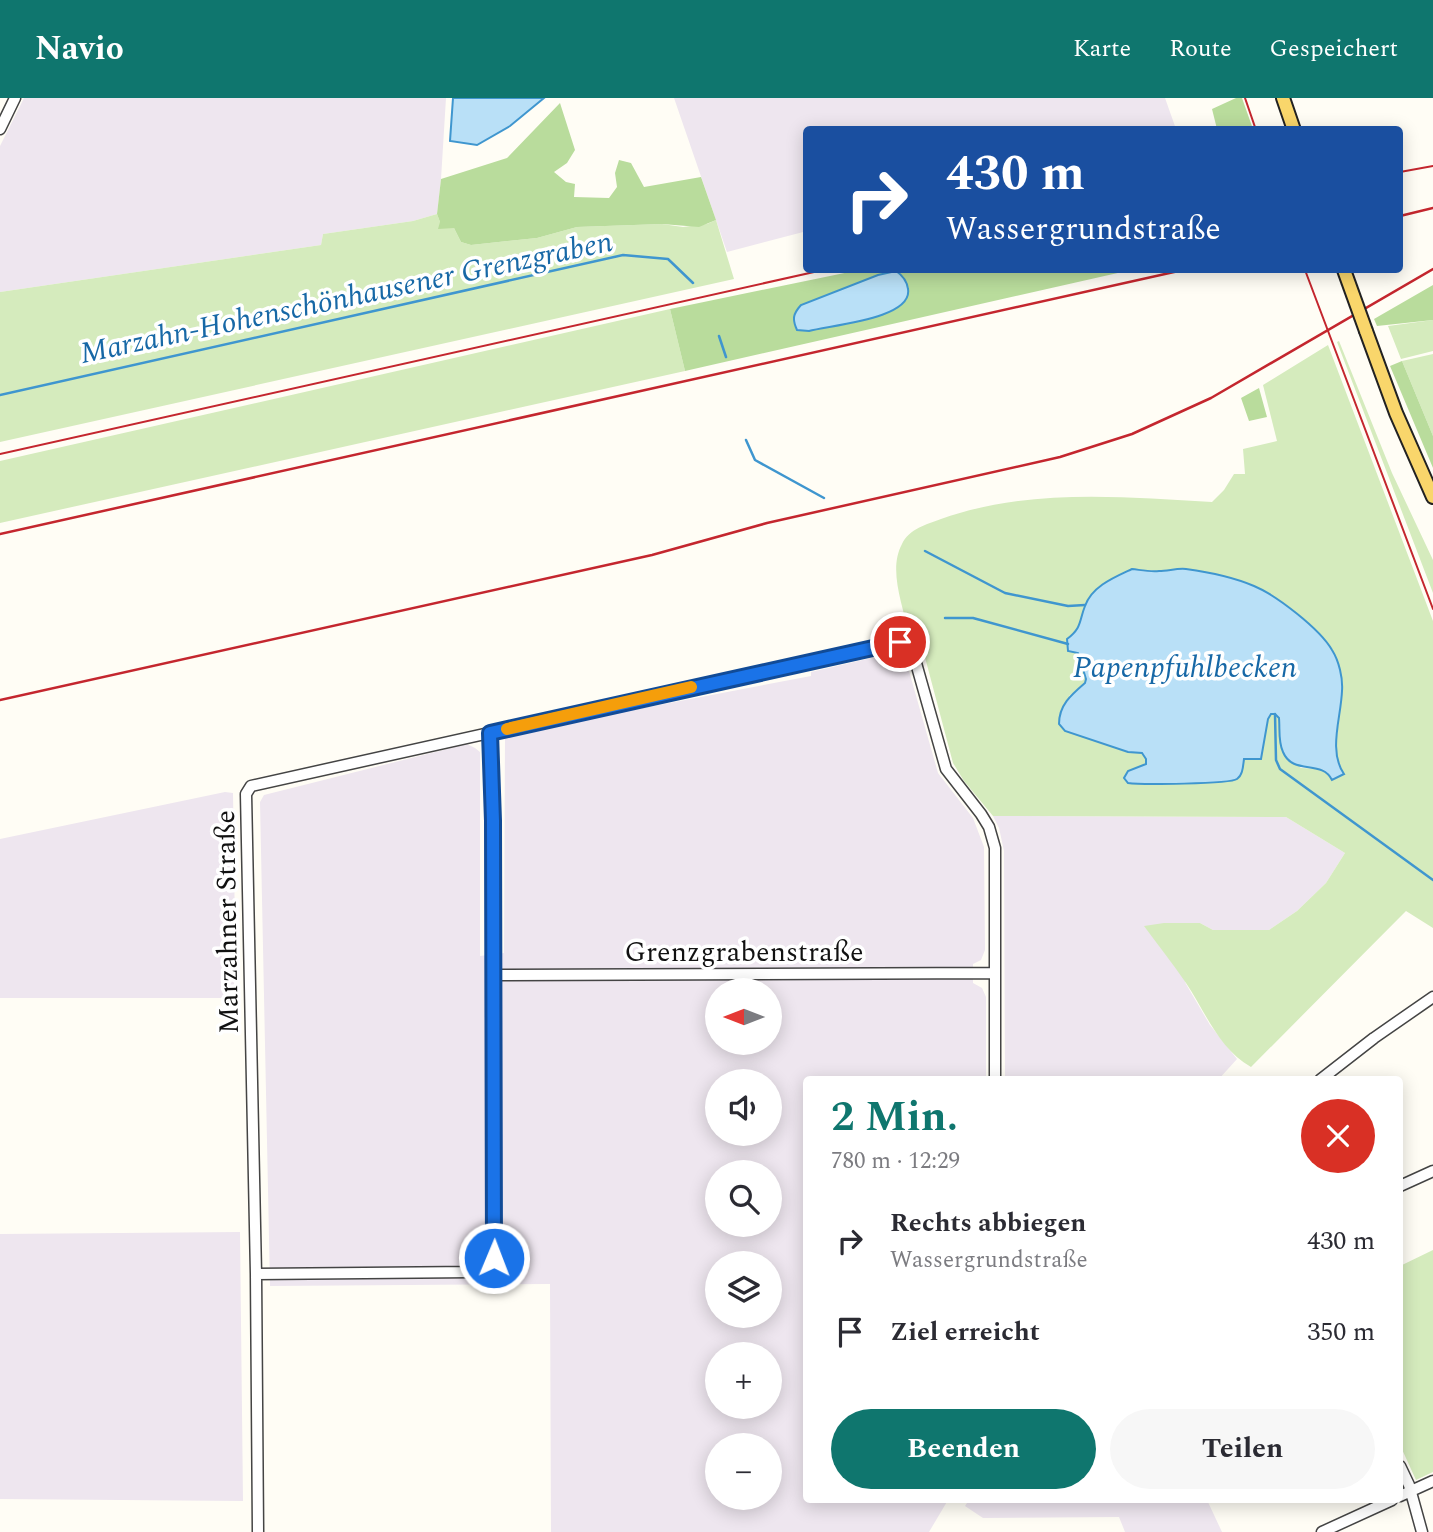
<!DOCTYPE html>
<html lang="de">
<meta charset="utf-8">
<style>
:root{--surface:#fff;--page:#f7f7f7;--text:#2b2b33;--muted:#7c7c81;--accent:#0f766e}
body{margin:0;font-family:Spectral,serif;background:var(--page);color:var(--text);height:100vh;display:flex;flex-direction:column;font-size:26px;white-space:nowrap}
*{box-sizing:border-box;margin:0}
p{font-size:23px;color:var(--muted)}
.icon{flex:none;width:38px;height:38px;fill:none;stroke:currentColor;stroke-width:2;stroke-linecap:round;stroke-linejoin:round}
.map{position:relative;flex:1;overflow:hidden}
.sheet{position:absolute;left:803px;top:978px;width:600px;height:427px;display:flex;flex-direction:column;background:var(--surface);border-radius:7px;box-shadow:0 4px 18px #0003}
.sheet>*{flex:none}
.hud{position:absolute;left:803px;top:28px;width:600px;height:147px;border-radius:7px;box-shadow:0 4px 18px #0003;background:#1a4fa0;color:#fff;overflow:hidden}
.needle{width:46px;rotate:270deg}
.buttons{position:absolute;left:705px;top:880px;display:grid;gap:14px}
.buttons a{display:grid;place-items:center;width:77px;height:77px;border-radius:50%;background:var(--surface);box-shadow:0 4px 18px #0003;font-size:35px}
.pin{position:absolute;display:grid;place-items:center;width:60px;height:60px;color:#fff;margin:-30px;border:4px solid #fff;border-radius:50%;box-shadow:0 2px 7px #0007}
.me{position:absolute;width:77px;margin:-38px;rotate:1deg;stroke-linejoin:round;filter:drop-shadow(0 0 5px #0008)}
.turn{display:flex;align-items:center;gap:24px;height:147px;padding:0 28px;font-size:32px}
.turn .icon{width:91px;height:91px;stroke-width:2.5}
.turn b{display:block;font-size:49px;line-height:60px}
.round{display:grid;place-items:center;flex:none;width:74px;height:74px;border-radius:37px;background:var(--page)}
.summary{display:flex;align-items:center;justify-content:space-between;height:119px;padding:0 28px}
h1{font-size:42px;font-weight:700;line-height:52px;color:var(--accent)}
.button{display:flex;gap:14px;margin-top:auto;padding:14px 28px}
.button a{flex:1;height:80px;border-radius:42px;background:var(--accent);color:#fff;font-size:28px;font-weight:700;line-height:80px;text-align:center}
.button a+a{background:var(--page);color:var(--text)}
ul{padding:0;list-style:none}
li{display:flex;align-items:center;gap:21px;height:91px;padding:0 28px}
li div{flex:1}
li b{display:block;font-size:26px}
li em{font-style:normal}
header{display:flex;align-items:center;gap:42px;box-sizing:border-box;height:98px;padding:0 35px;background:var(--accent);color:#fff}
header strong{font-size:33px}
nav{display:flex;gap:38px;margin-inline-start:auto;font-size:24px}
.map>svg:first-child{display:block}
.industrial{fill:#eee6ef;fill-rule:evenodd}
.green{fill:#d5ebbd;fill-rule:evenodd}
.forest{fill:#b9dc9c}
.water{fill:#b9e0f7;stroke:#3f96cf;stroke-width:2}
.lines{fill:none;stroke-linecap:round;stroke-linejoin:round}
.stream{stroke:#3f96cf;stroke-width:2.5}
.minor-casing{stroke:#444;stroke-width:13}
.major-casing{stroke:#222;stroke-width:16}
.minor{stroke:#fff;stroke-width:10}
.major{stroke:#f9d66b;stroke-width:12}
.tram{stroke:#c4262e;stroke-width:2}
.rail{stroke:#c4262e;stroke-width:2.5}
.major-bridge-casing{stroke:#222;stroke-width:16;stroke-linecap:butt}
.major-bridge{stroke:#f9d66b;stroke-width:12}
.route-casing{stroke:#114b97;stroke-width:18}
.route{stroke:#1a73e8;stroke-width:12}
.slow{stroke:#f59e0b;stroke-width:12}
.labels{text-anchor:middle;stroke-width:7;stroke-linejoin:round;paint-order:stroke}
.street-label{font-size:28px;fill:#111;stroke:#fff}
.water-label{font-size:30px;font-style:italic;fill:#1768a6;stroke:#fff}
</style>
<header>
<strong>Navio</strong>
<nav><a>Karte</a><a>Route</a><a>Gespeichert</a></nav>
</header>
<div class="map">
<svg width="1433" height="1434" viewBox="0 0 1433 1434">
<rect width="100%" height="100%" fill="#fffdf5"/>
<path class="industrial" d="M24 0H446L441 81 437 116 413 123 323 136 321 147 0 194V48Z
M674 0H1165L1176 31 807 32V133L727 154Z
M897 554 905 559 938 675 973 720 984 749 985 852 981 862 973 866V885L982 890 986 899V982H807V1402H948L929 1434H551L550 1186 270 1188 260 704 264 697 467 646 475 650 480 654V858L504 855 505 639 507 636 811 578V574ZM718 892H770V945H718ZM718 984H770V1036H718ZM718 1074H770V1127H718ZM718 1166H770V1218H718ZM718 1256H770V1309H718ZM718 1348H770V1400H718Z
M225 694 233 695 236 900H0V741Z
M993 718 1286 719 1345 755 1326 785 1297 813 1269 832H1213L1200 825H1164L1186 886 1210 927 1237 961 1218 982H1005L1004 753 999 730Z
M240 1134 243 1403 0 1401V1136Z
M969 1402H1207L1222 1434H1125L1119 1419 983 1420 965 1408Z"/>
<path class="green" d="M437 116 440 124 454 130 461 144 471 147 537 140 577 129 662 126 683 129 707 126 716 122 734 181 0 344V194L321 147 323 136 413 123Z
M670 211 685 273 0 425V363Z
M1433 222V253L1401 261 1388 228Z
M1339 243 1392 375 1433 462V495L1337 244Z
M1328 247 1433 523V830L1406 813 1251 969C1219 951 1206 915 1186 885 1173 866 1158 847 1144 828L1164 825H1200L1213 832H1269L1297 813 1326 785 1345 755 1286 719 993 718 964 683 953 665 918 533 908 534C903 506 888 472 902 446 909 431 927 426 941 421 1028 390 1121 399 1212 404L1224 392 1234 376H1245L1243 351 1277 343 1263 287ZM1132 471 1156 473 1183 471 1297 516 1313 531 1332 551 1342 590 1337 639 1336 666 1343 677 1329 675 1323 671 1301 670 1283 655 1279 620 1275 616H1271C1265 629 1263 641 1263 655L1244 661 1200 686 1178 684 1136 686 1128 673 1146 667V661L1142 655 1128 654 1085 638 1069 598 1085 585 1086 581 1078 555 1067 541 1078 533 1085 507Z
M1433 256V338L1402 263Z
M1433 1152V1374L1416 1382 1400 1347V1168Z"/>
<path class="forest" d="M1236 0H1242L1253 31H1217L1212 11Z
M560 5 575 52 567 65 554 74 566 84 575 86 574 99 609 100 617 89 615 75 619 62 631 65 644 89 701 79 716 122 699 129 662 126 577 129 537 140 471 147 461 144 454 130 438 131 440 124 437 116 441 81 507 60Z
M859 172H1131L685 273 670 211Z
M1433 187V222L1377 228 1374 221Z
M1402 263 1433 338V370L1390 268Z
M1259 290 1267 319 1249 323 1241 300Z"/>
<path class="water" d="M453 0H544L510 28 477 47 450 43Z
M896 173C902 177 907 183 908 191 913 221 831 227 809 233L797 232C792 221 793 216 801 207L878 177Z
M1132 471C1141 472 1150 474 1159 473 1168 473 1177 470 1186 471 1208 474 1233 479 1254 488 1276 497 1320 531 1332 552 1339 563 1343 580 1342 593 1341 620 1328 653 1344 676L1332 682C1322 661 1293 678 1283 654 1278 644 1280 631 1279 620L1275 616H1271L1268 621 1261 661H1244C1243 668 1243 677 1237 681 1230 686 1140 687 1128 685L1124 680 1128 673 1146 666V661L1142 655 1128 654 1065 633 1059 626C1059 607 1071 597 1085 585L1086 581 1078 555 1068 553 1067 541C1082 530 1079 523 1085 508 1092 488 1115 479 1132 471Z"/>
<g class="lines">
<path class="stream" d="M719 238 726 259
M0 297 623 157 668 161 693 185
M746 342 755 362 824 400
M925 453 1005 495 1068 508 1085 507
M945 520H973L1068 546
M1275 616 1276 662 1280 671 1433 782"/>
<g class="minor-casing">
<path id="minor" d="M0 31 15 0
M493 877 995 875
M1320 982 1374 940 1433 899
M1400 1088 1433 1073
M256 1176 473 1174 486 1169 494 1159 493 723 490 635
M1400 1368 1409 1387 1422 1434
M1400 1398 1433 1383
M258 1434 256 1176 246 696 251 688 893 545H907L912 550 914 558 946 671 981 716 989 729 995 750V982
M1322 1434 1392 1402"/>
</g>
<g class="major-casing">
<path id="major" d="M1283 0 1294 32
M1366 233 1396 315 1433 399"/>
</g>
<use href="#minor" class="minor"/>
<use href="#major" class="major"/>
<path class="tram" d="M1245 0 1256 32
M1400 74 1433 68
M1305 172 1433 511
M0 356 823 172"/>
<path class="rail" d="M1400 118 1433 110
M0 436 1183 172
M0 602 652 457 767 425 1060 359 1132 336 1211 300 1433 171"/>
<g class="major-bridge-casing">
<path id="major-bridge" d="M1344 172 1366 233"/>
</g>
<use href="#major-bridge" class="major-bridge"/>
</g>
<g class="lines">
<g class="route-casing">
<path id="route" d="M494 1160 493 723 490 635 900 544"/>
</g>
<use href="#route" class="route"/>
<path class="slow" d="M507 631 691 589"/>
</g>
<g class="labels">
<g class="street-label">
<text transform="translate(226 824) rotate(-91)" y="10">Marzahner Straße</text>
<text x="744" y="863">Grenzgrabenstraße</text>
</g>
<g class="water-label">
<text transform="translate(346 199) rotate(-12)" y="10">Marzahn-Hohenschönhausener Grenzgraben</text>
<text x="1185" y="579">Papenpfuhlbecken</text>
</g>
</g>
</svg>
<div class="buttons">
<a><svg class="needle" viewBox="-14 -14 28 28"><path d="M0-13l5 13h-10z" fill="#e53935"/><path d="M0 13l5-13h-10z" fill="#7c7c81"/></svg></a>
<a><svg class="icon" aria-label="sound" viewBox="0 0 24 24"><path d="M4 9h4l5-4v14l-5-4H4zM17 9q2 3 0 6"/></svg></a>
<a><svg class="icon" aria-label="search" viewBox="0 0 24 24"><circle cx="10" cy="10" r="6"/><path d="M15 15l6 6"/></svg></a>
<a><svg class="icon" aria-label="layers" viewBox="0 0 24 24"><path d="M12 4l9 5-9 5-9-5zM3 14l9 5 9-5"/></svg></a>
<a>+</a>
<a>−</a>
</div>
<div class="pin" style="left:900px;top:544px;background:#d93025"><svg class="icon" aria-label="arrive" viewBox="0 0 24 24"><path d="M6 21V4h12l-3 4 3 4H6"/></svg></div>
<svg class="me" style="left:494px;top:1160px" viewBox="-20 -20 40 40"><circle r="17" fill="#1a73e8" stroke="#fff" stroke-width="3"/><path d="M0-11L8 9 0 5-8 9z" fill="#fff"/></svg>
<div class="hud">
<div class="turn"><svg class="icon" aria-label="right" viewBox="0 0 24 24"><path d="M7 20v-9h11M14 6l5 5-5 5"/></svg><div><b>430 m</b>Wassergrundstraße</div></div>
</div>
<section class="sheet">
<div class="summary"><div><h1>2 Min.</h1><p>780 m · 12:29</p></div><a class="round" style="background:#d93025;color:#fff"><svg class="icon" aria-label="close" viewBox="0 0 24 24"><path d="M6 6l12 12M18 6L6 18"/></svg></a></div>
<ul>
<li><svg class="icon" aria-label="right" viewBox="0 0 24 24"><path d="M7 20v-9h11M14 6l5 5-5 5"/></svg><div><b>Rechts abbiegen</b><p>Wassergrundstraße</p></div><em>430 m</em></li>
<li><svg class="icon" aria-label="arrive" viewBox="0 0 24 24"><path d="M6 21V4h12l-3 4 3 4H6"/></svg><div><b>Ziel erreicht</b></div><em>350 m</em></li>
</ul>
<div class="button"><a>Beenden</a><a>Teilen</a></div>
</section>
</div>
